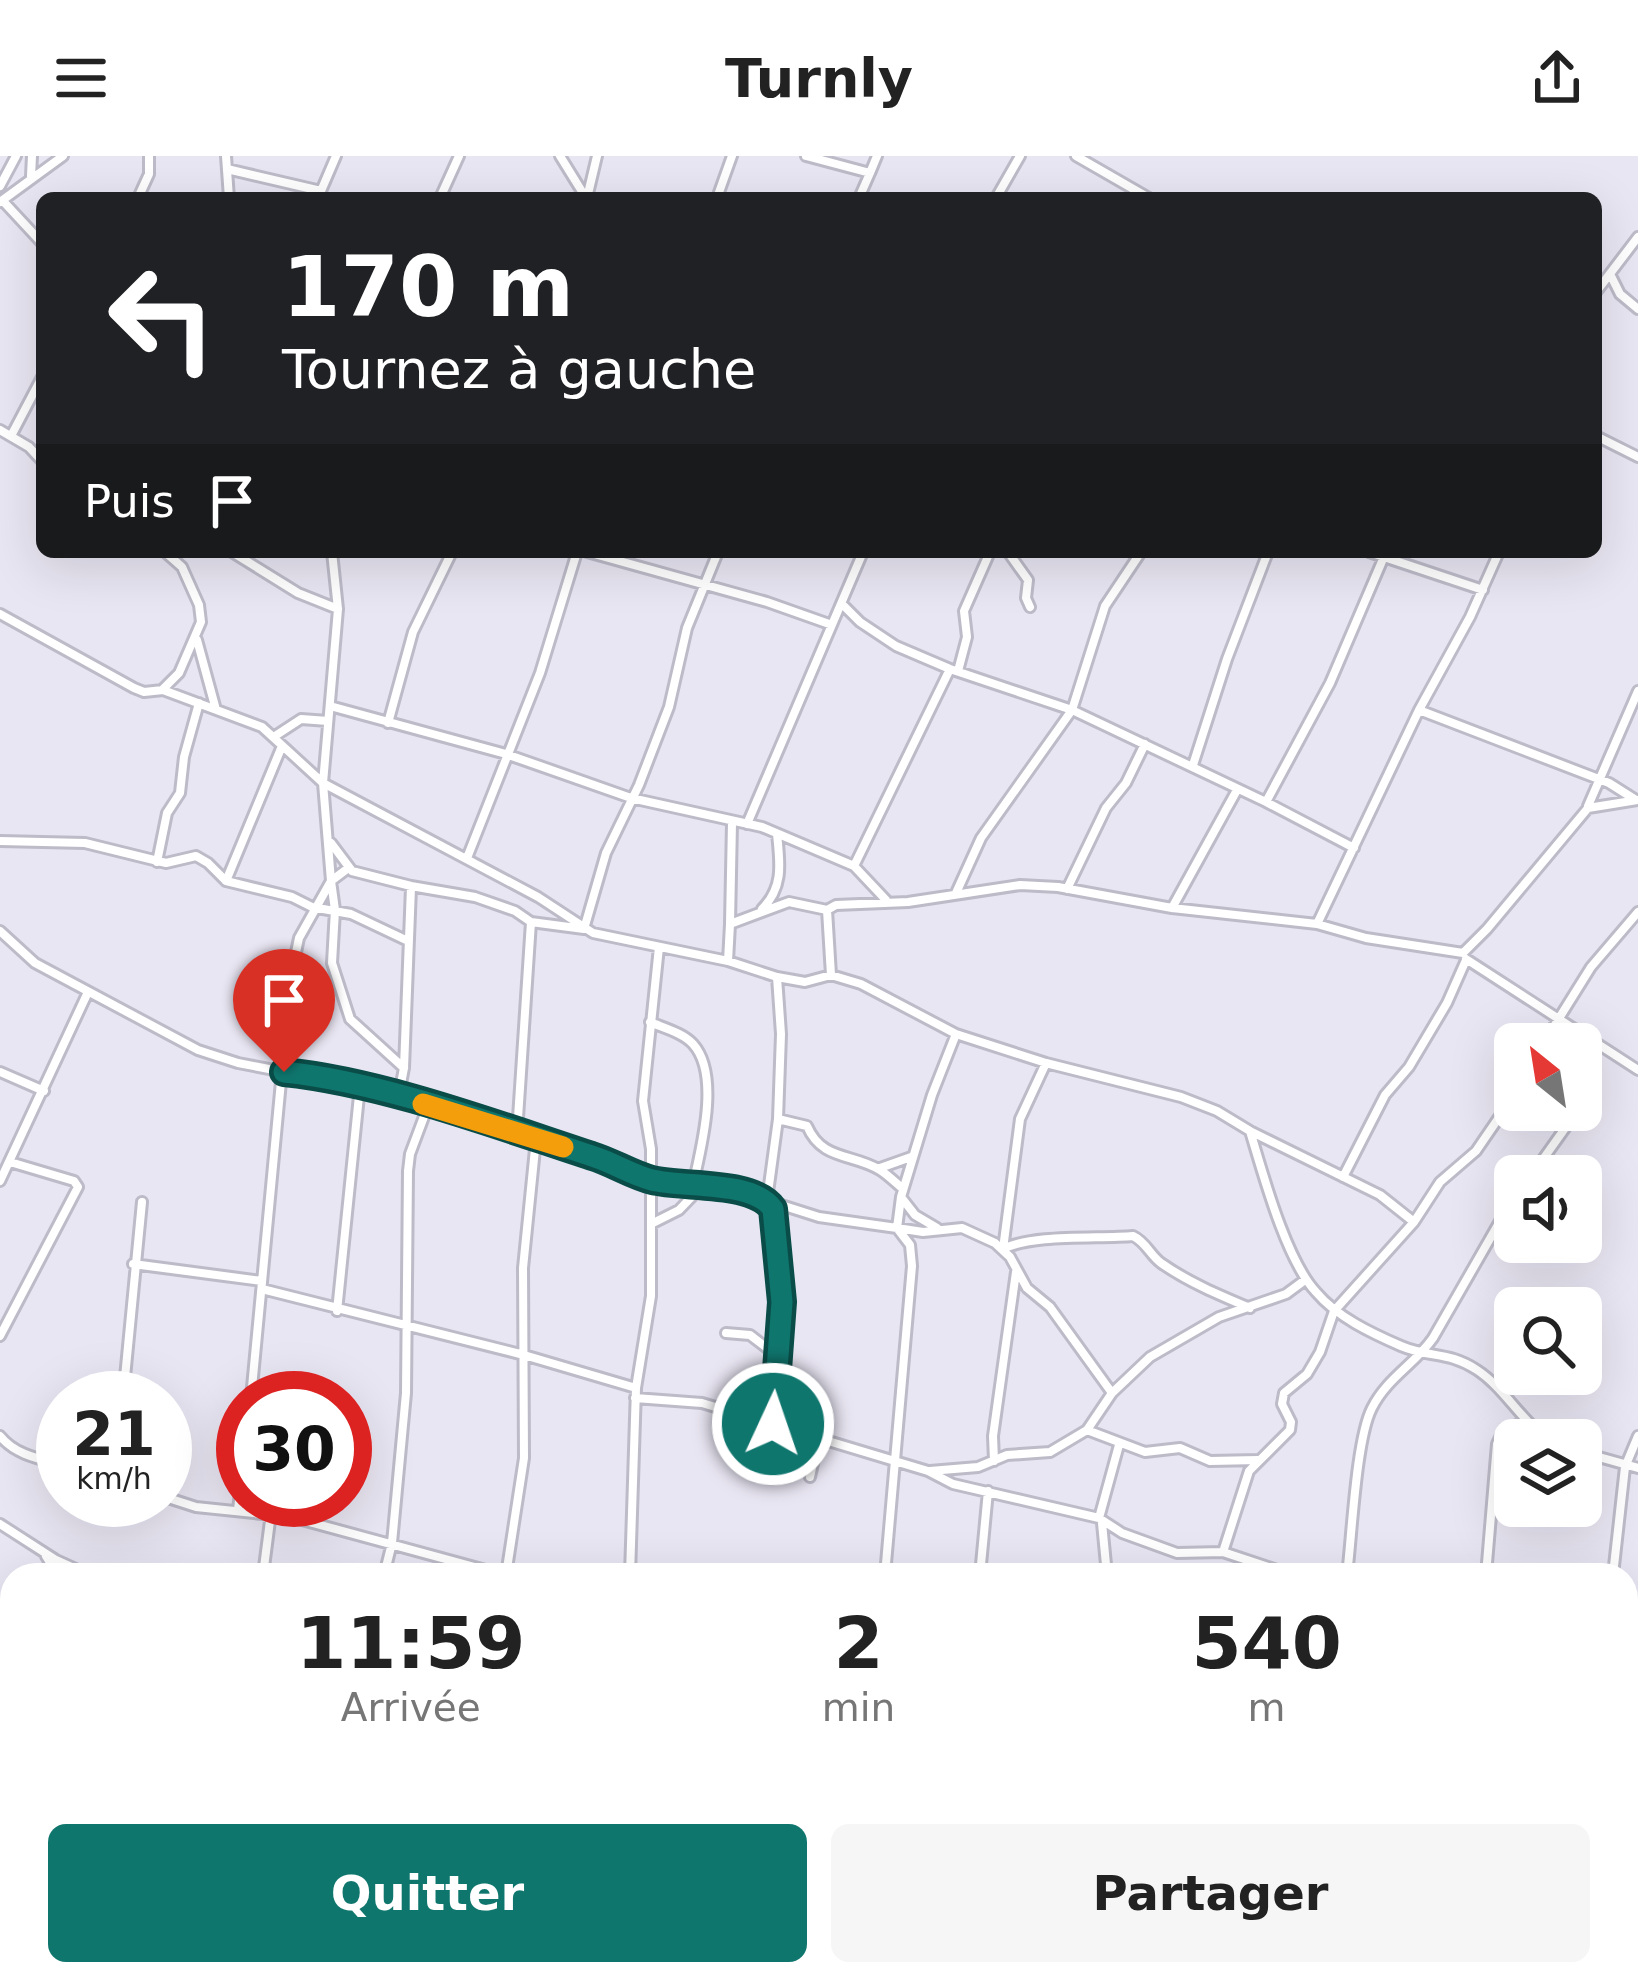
<!DOCTYPE html>
<html lang="fr">
<meta charset="utf-8">
<style>
:root{--surface:#fff;--page:#f6f6f6;--text:#222;--muted:#767676;--accent:#0f766e}
body{margin:0;font-family:"DejaVu Sans",sans-serif;background:var(--page);color:var(--text);height:100vh;display:flex;flex-direction:column;font-size:45px;white-space:nowrap}
*{box-sizing:border-box;margin:0}
p{font-size:39px;color:var(--muted)}
.icon{flex:none;width:66px;height:66px;fill:none;stroke:currentColor;stroke-width:2;stroke-linecap:round;stroke-linejoin:round}
.map{position:relative;flex:1;overflow:hidden}
.details{position:absolute;left:0px;top:1407px;width:1638px;height:423px;display:flex;flex-direction:column;background:var(--surface);border-radius:36px 36px 0 0;box-shadow:0 12px 48px #0002}
.details>*{flex:none}
.banner{position:absolute;left:36px;top:36px;width:1566px;height:366px;border-radius:18px;box-shadow:0 12px 48px #0002;background:#202124;color:#fff;overflow:hidden}
.needle{width:78px;rotate:330deg}
.tools{position:absolute;left:1494px;top:867px;display:grid;gap:24px}
.tools a{display:grid;place-items:center;width:108px;height:108px;border-radius:18px;background:var(--surface);box-shadow:0 12px 48px #0002;font-size:60px}
.speed{position:absolute;left:36px;top:1215px;display:flex;gap:24px;font-size:60px;font-weight:700;text-align:center}
.speed>*{display:grid;place-content:center;width:156px;height:156px;border-radius:50%;background:var(--surface);box-shadow:0 12px 48px #0002;line-height:1}
.speed small{font-size:30px;font-weight:400}
.speed .limit{border:18px solid #d22;background:#fff;color:#111}
.pin{position:absolute;display:grid;place-items:center;width:102px;height:102px;color:#fff;margin:-123px -51px;border-radius:50% 50% 50% 0;rotate:-45deg;box-shadow:0 0 12px #0007}
.pin .icon{rotate:45deg}
.me{position:absolute;width:132px;margin:-66px;rotate:3deg;stroke-linejoin:round;filter:drop-shadow(0 0 9px #0008)}
.turn{display:flex;align-items:center;gap:42px;height:252px;padding:0 48px;font-size:54px}
.turn .icon{width:156px;height:156px;stroke-width:2.5}
.turn b{display:block;font-size:84px;line-height:102px}
.then{display:flex;align-items:center;height:114px;padding:0 48px;background:#0003;gap:24px;font-size:45px}
.eta{display:flex;justify-content:space-evenly;align-items:center;height:204px;text-align:center}
.eta b{font-size:72px;font-weight:700;line-height:84px}
.primary-button{display:flex;gap:24px;margin-top:auto;padding:24px 48px}
.primary-button a{flex:1;height:138px;border-radius:18px;background:var(--accent);color:#fff;font-size:48px;font-weight:700;line-height:138px;text-align:center}
.primary-button a+a{background:var(--page);color:var(--text)}
header{display:flex;justify-content:space-between;align-items:center;height:156px;padding:0 48px;background:var(--surface);font-size:54px;font-weight:700}
.map>svg:first-child{display:block}
.lines{fill:none;stroke-linecap:round;stroke-linejoin:round}
.minor-casing{stroke:#bdbbc8;stroke-width:14}
.minor{stroke:#fff;stroke-width:8}
.route-casing{stroke:#0a4d48;stroke-width:30}
.route{stroke:#0f766e;stroke-width:21}
.slow{stroke:#f59e0b;stroke-width:21}
</style>
<header><svg class="icon" aria-label="menu" viewBox="0 0 24 24"><path d="M4 6h16M4 12h16M4 18h16"/></svg>Turnly<svg class="icon" aria-label="share" viewBox="0 0 24 24"><path d="M12 15V3M7 8l5-5 5 5M5 13v7h14v-7"/></svg></header>
<div class="map">
<svg width="1638" height="1828" viewBox="0 0 1638 1828">
<rect width="100%" height="100%" fill="#e9e6f3"/>
<g class="lines">
<g class="minor-casing">
<path id="minor" d="M226 0 229 42
M560 0 586 42
M806 0 870 17 877 0
M1076 0 1149 42
M227 13 321 35
M31 20 32 0
M0 30 16 0
M138 42 149 18V0
M318 42 336 0
M440 42 459 0
M587 42 597 0
M717 42 732 0
M859 42 870 17
M996 42 1020 0
M3 45 42 87
M0 46 63 0
M1610 118 1620 138 1638 153
M1596 136 1638 81
M0 274 29 291 42 305
M11 280 42 221
M1596 280 1638 301
M232 396 298 437 338 453
M587 396 767 446 832 469
M1008 396 1028 424 1026 442 1030 451
M1369 396 1483 434
M842 448 860 466 896 490 950 513 1072 554 1266 646 1330 527 1386 396
M0 458 134 532 144 536 163 534 262 571 323 627 538 741 593 777 728 805 777 821 805 826 831 819 861 828 956 878 1046 907 1181 941 1217 955 1250 975C1263 1018 1286 1104 1316 1136 1337 1161 1371 1177 1401 1190 1429 1202 1448 1195 1477 1214 1506 1233 1521 1266 1550 1284
M197 484 215 550
M958 515 967 481 964 455 990 396
M163 533 179 517 201 466 199 449 182 411 165 396
M330 550 506 598 631 642 762 671 854 710 886 744
M1419 554 1470 461 1499 396
M388 567 413 476 452 396
M275 580 301 563 328 565
M1193 609 1227 503 1268 396
M1266 646 1354 692
M1588 650 1638 535
M747 668 863 396
M0 685 85 687 166 707 196 700 208 707 226 725 292 741 312 751 351 758 408 785
M331 687 352 715 411 730 475 741 515 755 531 766 517 977
M467 702 540 517 577 396
M157 706 167 657 180 637 184 601 199 547
M854 710 950 513
M347 713 331 725 335 754 332 807 350 863 404 912
M226 725 282 590
M1067 733 1106 652 1126 627 1145 588
M956 737 981 682 1072 554 1105 450 1141 396
M1172 752 1237 634
M762 753C784 731 780 707 777 678
M827 754 831 819
M531 766 584 773 606 697 639 629 669 551 687 472 718 396
M730 767 732 667
M1317 768 1419 554 1609 627 1636 644
M0 775 35 807 198 894 238 907 399 938 610 1006 650 1024 737 1035 819 1061 897 1072 910 1089 912 1110 885 1419
M1466 803 1582 878C1594 903 1592 921 1581 948
M728 805 730 768 789 746 827 754 836 749 908 746 1020 729 1058 731 1172 752 1317 768 1366 782 1463 797 1487 773 1588 652 1638 644
M777 821 781 878 778 963 807 970C822 1005 852 997 880 1014 888 1019 896 1027 903 1033
M650 866C664 872 683 877 693 888 721 919 701 992 693 1029
M1584 879 1638 914
M1543 888 1591 811 1638 756
M1046 907 1020 963 1003 1093C1033 1078 1097 1083 1133 1080 1146 1086 1150 1099 1161 1107 1188 1126 1219 1139 1250 1152
M0 916 44 935
M399 938 404 912 411 731
M1252 976 1380 1039 1414 1066
M880 1012 911 1001
M1531 1020 1578 954
M1343 1021 1385 939 1409 911 1447 847 1466 804
M0 1025 88 836
M901 1041 897 1072 923 1076 962 1072 995 1087 1010 1101 1027 1132 1050 1151 1112 1237
M653 1067 679 1054 703 1029
M937 1072 915 1059 901 1041 932 939 956 878
M133 1108 262 1125
M262 1133 524 1199 636 1232
M337 1155 360 930
M726 1177 750 1179 776 1199
M0 1180 78 1031 74 1025 10 1006
M123 1242 142 1046
M251 1242 291 820 299 782 331 725 323 627 338 453 332 396
M635 1242 702 1247 928 1315 953 1328 1099 1362 1122 1377 1177 1397 1223 1396 1249 1315 1290 1274 1291 1266 1282 1248 1284 1237 1307 1218 1320 1196 1334 1155 1414 1066 1440 1026 1476 995 1515 938
M773 1268 782 1146 773 1053 767 1044 778 963
M1087 1274 1145 1296 1180 1292 1210 1305 1258 1304
M0 1280C15 1299 40 1303 63 1309
M1581 1296 1638 1312
M994 1305 993 1280 1016 1116
M930 1315 978 1311 1007 1299 1050 1296 1087 1274 1112 1237 1150 1201 1219 1161 1286 1138 1305 1124
M810 1321 818 1285
M165 1341 196 1351 291 1361 504 1419
M238 1354 243 1308
M1099 1362 1119 1289
M1102 1367 1107 1419
M0 1368 56 1404 89 1419
M1223 1396 1292 1419
M46 1400 58 1419
M263 1419 271 1357
M384 1419 392 1387 406 1237 408 1015 410 998 428 950
M506 1419 524 1302 523 1112 536 983
M630 1419 636 1232 651 1140V993L643 945 659 791
M980 1419 988 1335
M1347 1419C1352 1379 1356 1283 1372 1252 1387 1222 1415 1208 1433 1182L1515 1039
M1486 1419 1497 1288 1504 1273 1517 1269 1532 1273
M1613 1419 1625 1311 1638 1280
M0 1476 12 1483
M0 1590 12 1595
M0 1650 12 1658
M1626 1748 1638 1752
M0 1751 12 1760
M0 1783 12 1764
M0 1811 12 1812
M87 1818 100 1828
M244 1818 255 1828
M351 1818 357 1828
M596 1818 623 1828
M1091 1818 1115 1828
M1351 1818 1352 1828
M1460 1818 1461 1828
M14 1828 18 1818
M396 1828 398 1818
M490 1828 491 1818
M745 1828 746 1818
M865 1828 866 1818
M952 1828V1818
M1078 1828 1079 1818
M1576 1828 1578 1818"/>
</g>
<use href="#minor" class="minor"/>
</g>
<g class="lines">
<g class="route-casing">
<path id="route" d="M284 916C382 926 497 969 592 1000 612 1006 632 1019 652 1024 684 1032 753 1024 773 1053L782 1146 773 1268"/>
</g>
<use href="#route" class="route"/>
<path class="slow" d="M423 948 563 991"/>
</g>
</svg>
<div class="tools">
<a><svg class="needle" viewBox="-14 -14 28 28"><path d="M0-13l5 13h-10z" fill="#e53935"/><path d="M0 13l5-13h-10z" fill="#767676"/></svg></a>
<a><svg class="icon" aria-label="sound" viewBox="0 0 24 24"><path d="M4 9h4l5-4v14l-5-4H4zM17 9q2 3 0 6"/></svg></a>
<a><svg class="icon" aria-label="search" viewBox="0 0 24 24"><circle cx="10" cy="10" r="6"/><path d="M15 15l6 6"/></svg></a>
<a><svg class="icon" aria-label="layers" viewBox="0 0 24 24"><path d="M12 4l9 5-9 5-9-5zM3 14l9 5 9-5"/></svg></a>
</div>
<div class="speed"><div>21<small>km/h</small></div><div class="limit">30</div></div>
<div class="pin" style="left:284px;top:916px;background:#d93025"><svg class="icon" aria-label="arrive" viewBox="0 0 24 24"><path d="M6 21V4h12l-3 4 3 4H6"/></svg></div>
<svg class="me" style="left:773px;top:1268px" viewBox="-20 -20 40 40"><circle r="17" fill="#0f766e" stroke="#fff" stroke-width="3"/><path d="M0-11L8 9 0 5-8 9z" fill="#fff"/></svg>
<div class="banner">
<div class="turn"><svg class="icon" aria-label="left" viewBox="0 0 24 24"><path d="M17 20v-9H6M10 6l-5 5 5 5"/></svg><div><b>170 m</b>Tournez à gauche</div></div>
<div class="then">Puis<svg class="icon" aria-label="arrive" viewBox="0 0 24 24"><path d="M6 21V4h12l-3 4 3 4H6"/></svg></div>
</div>
<section class="details">
<div class="eta">
<div><b>11:59</b><p>Arrivée</p></div>
<div><b>2</b><p>min</p></div>
<div><b>540</b><p>m</p></div>
</div>
<div class="primary-button"><a>Quitter</a><a>Partager</a></div>
</section>
</div>
